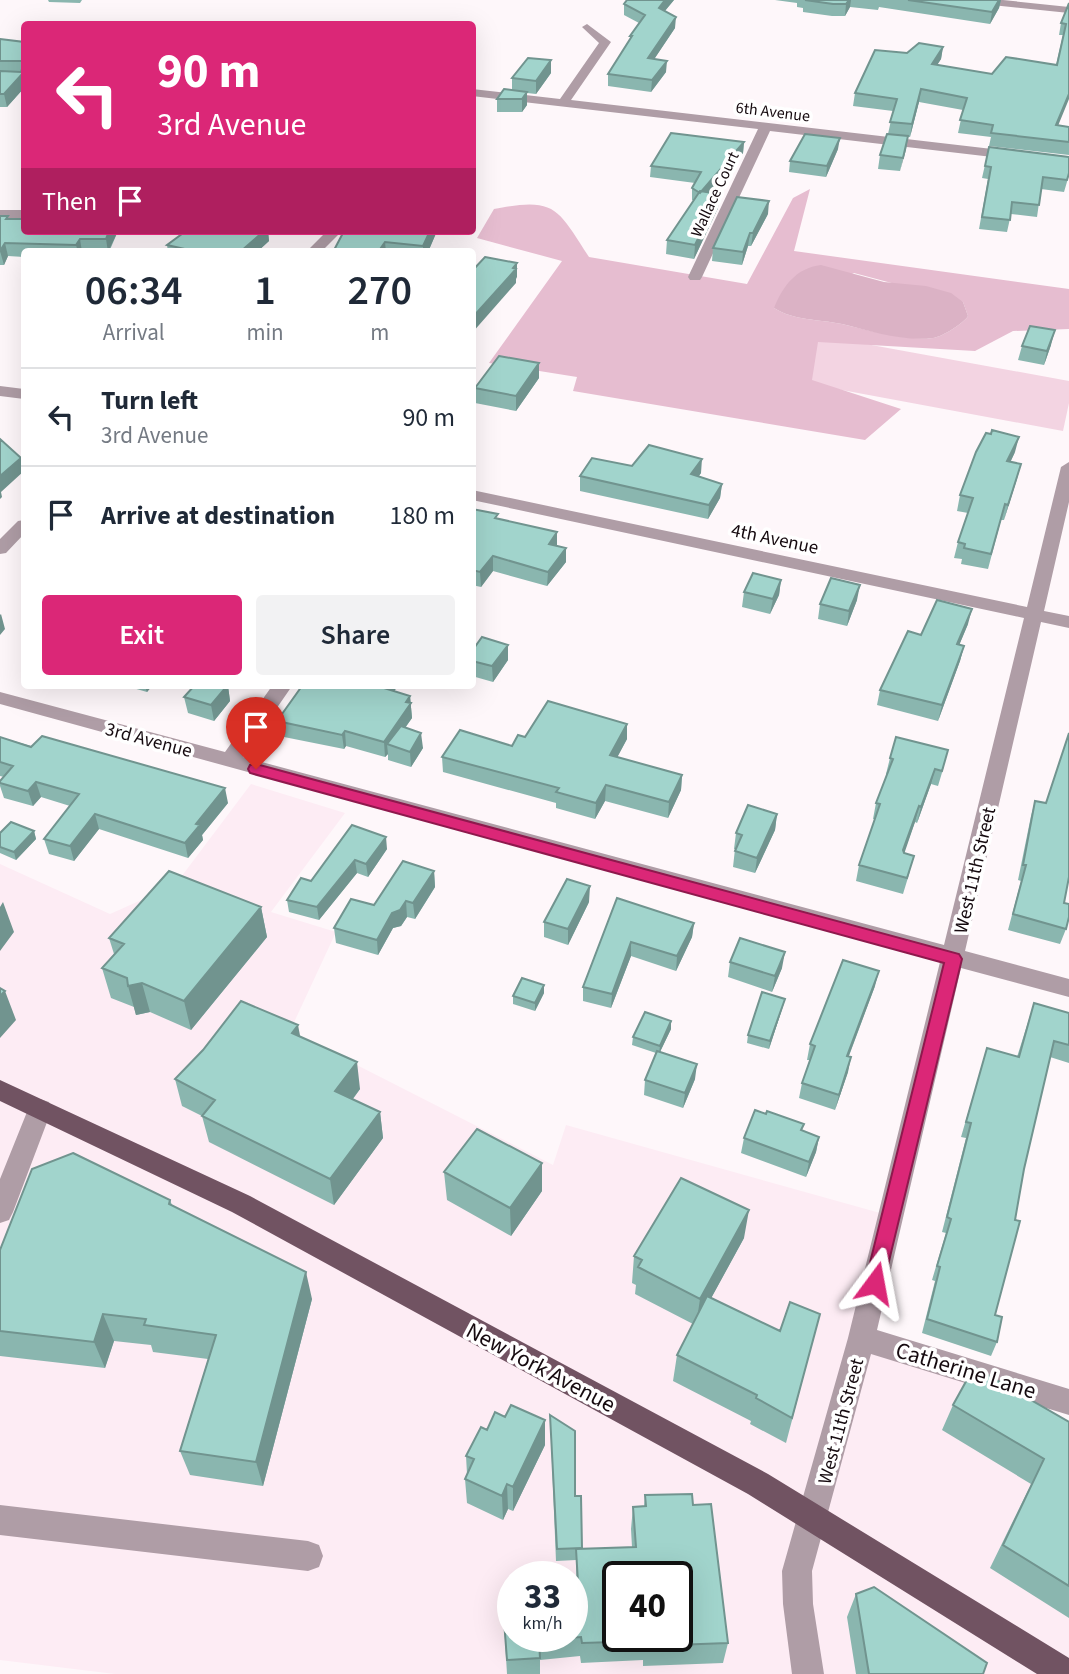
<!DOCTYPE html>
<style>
:root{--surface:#fff;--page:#f2f2f3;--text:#1f2937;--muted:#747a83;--line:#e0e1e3;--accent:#db2777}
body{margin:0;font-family:"Source Sans 3",sans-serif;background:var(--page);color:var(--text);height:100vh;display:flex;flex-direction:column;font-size:26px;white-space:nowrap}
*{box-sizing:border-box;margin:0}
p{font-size:23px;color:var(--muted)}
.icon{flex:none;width:38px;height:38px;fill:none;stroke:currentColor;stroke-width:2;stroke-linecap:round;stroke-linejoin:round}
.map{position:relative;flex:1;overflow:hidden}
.side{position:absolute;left:21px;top:248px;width:455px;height:441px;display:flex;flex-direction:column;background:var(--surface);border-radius:7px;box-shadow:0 7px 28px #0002}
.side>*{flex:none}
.hud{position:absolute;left:21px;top:21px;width:455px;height:214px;border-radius:7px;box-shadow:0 7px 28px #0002;background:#db2777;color:#fff;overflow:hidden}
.speed{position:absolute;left:497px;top:1561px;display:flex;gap:14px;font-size:35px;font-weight:700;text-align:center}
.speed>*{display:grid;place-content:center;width:91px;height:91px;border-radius:50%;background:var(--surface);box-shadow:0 7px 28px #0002;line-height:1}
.speed small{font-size:18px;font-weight:400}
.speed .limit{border:4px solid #111;border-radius:10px;background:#fff;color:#111}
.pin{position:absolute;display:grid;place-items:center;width:60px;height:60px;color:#fff;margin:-72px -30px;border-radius:50% 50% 50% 0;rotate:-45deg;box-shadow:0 0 7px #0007}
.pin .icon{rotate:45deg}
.me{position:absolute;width:77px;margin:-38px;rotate:13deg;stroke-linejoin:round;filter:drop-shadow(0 0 5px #0008)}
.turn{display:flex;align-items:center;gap:24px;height:147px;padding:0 21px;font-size:32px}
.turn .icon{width:91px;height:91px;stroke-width:2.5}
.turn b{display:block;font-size:49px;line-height:60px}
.then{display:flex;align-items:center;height:66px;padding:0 21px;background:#0003;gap:14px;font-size:26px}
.eta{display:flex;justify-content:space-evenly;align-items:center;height:119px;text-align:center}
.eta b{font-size:42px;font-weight:600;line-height:49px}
.button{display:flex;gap:14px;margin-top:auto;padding:14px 21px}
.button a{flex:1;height:80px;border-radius:7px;background:var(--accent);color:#fff;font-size:28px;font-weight:600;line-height:80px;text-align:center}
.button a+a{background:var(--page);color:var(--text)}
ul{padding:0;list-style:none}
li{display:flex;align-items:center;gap:21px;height:98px;padding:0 21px;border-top:2px solid var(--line)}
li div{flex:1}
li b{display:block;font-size:26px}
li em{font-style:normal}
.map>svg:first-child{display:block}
.built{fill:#fdecf4;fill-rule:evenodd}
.green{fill:#f3d4e2}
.forest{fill:#e6bdd0;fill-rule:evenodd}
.water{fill:#dbb2c5}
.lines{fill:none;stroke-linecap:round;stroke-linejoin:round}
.minor{fill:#af9da6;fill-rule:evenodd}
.major{fill:#715362;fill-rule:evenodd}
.wall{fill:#8ab6af}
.shaded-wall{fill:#71948f}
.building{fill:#a1d4cc;stroke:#71948f;stroke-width:2;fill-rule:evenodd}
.route{fill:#db2777;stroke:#8e194d;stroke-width:2}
.labels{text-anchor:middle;stroke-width:7;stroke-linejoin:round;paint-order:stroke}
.far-street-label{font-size:16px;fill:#150a0f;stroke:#fff}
.street-label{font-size:19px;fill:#150a0f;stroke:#fff}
.near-street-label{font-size:23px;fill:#150a0f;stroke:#fff}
</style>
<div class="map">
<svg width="1069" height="1674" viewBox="0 0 1069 1674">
<rect width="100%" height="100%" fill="#fef7fa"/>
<path class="built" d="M251 784 345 813 271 912 336 932 290 1031 553 1165 566 1125 898 1218 868 1347 961 1379 1069 1443V1674H115L0 1660V864L110 914 175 885ZM513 1577H572V1636H513ZM618 1577H677V1636H618Z"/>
<path class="green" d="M811 334 1069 381V403L1063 431 788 380Z"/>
<path class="forest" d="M810 189 794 251 1069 289V329L1013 331 975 351 818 342 812 380 901 409 865 440 573 391 577 377 489 363 562 261 477 238 494 209C556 197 557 208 589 257L747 284 793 198ZM854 273 963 302 968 316C964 323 942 337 933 338 906 341 868 330 842 324 818 319 795 321 774 308Z"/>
<path class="water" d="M821 265 884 282 926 286 951 293 963 302 968 316C964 323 942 337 933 338 904 342 870 331 842 324 818 319 795 321 774 308 783 286 796 268 821 265Z"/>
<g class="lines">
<path class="minor" d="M968 0H1003L1069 7V13L973 3Z
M587 24 611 42 571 100 1069 158V166L770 131 702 277 700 280H690L688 277 758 129 472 96V89L560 99 599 43 582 27Z
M0 210H24V218H0Z
M327 231H342L321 252H306Z
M0 386 24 389V399L0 396Z
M1069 462V502L1044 611 1069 616V628L1041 622 965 951 1069 979V997L961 968 877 1330 1069 1389V1415L871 1354 812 1571 813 1604 824 1674H792L783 1604 782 1571 848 1338 940 962 0 704V692L225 752 272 686H292L243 757 944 945 1024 618 472 500V490L1027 607 1061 467Z
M24 520V534L6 553 0 554V539L18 521Z
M40 1099 49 1102 52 1109 13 1212 9 1220 0 1223V1179L31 1102Z
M0 1505 308 1541 319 1545 323 1556 319 1567 308 1571 0 1535Z"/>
<path class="major" d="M0 1080 250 1196 768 1474 1069 1658V1674H1037L748 1494 232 1212 0 1101Z"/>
</g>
<path class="wall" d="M48 0H82L80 3 49 2Z
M627 0H674L665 11 675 28 654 59 666 72 651 92 608 86V74L630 40V36L639 23 624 15V4Z
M775 0H1001L999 8 990 24 879 7 878 10 850 7 845 16H832L803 12V8L797 7V3Z
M1068 4 1058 126 1069 127V155L989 146 991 137 958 133 963 110 919 102 910 137H908L900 171 878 169 880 155 888 134 893 111 853 106 855 93 907 53 943 47 941 59 937 65 992 74 1056 65 1063 35H1059L1061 23Z
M0 39 24 42V88L7 107H0Z
M551 73 536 94 527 93V105L522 112H497V99L512 90V78Z
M744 142 743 153 709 193 719 194 718 208 694 259 666 254 667 240 694 201 692 200V188L695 183 650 177 651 166Z
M989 147 1069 175 1064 192 1041 189 1037 217 1011 214 1007 232 979 229 988 179 982 178Z
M838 149 826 177 789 172 790 161Z
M768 214 751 246H748L742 265 712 261 713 248Z
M0 216H8V219L118 231 109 252H24V257L8 256 4 265H0Z
M186 231H268L269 241 257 252H168L167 245Z
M437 231 428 252H333Z
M1051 345 1044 365 1018 360 1022 346Z
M539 378 516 411 475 403V388Z
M1015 452 1010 462 1021 464 1004 520H1001L988 569 961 564 962 559 954 558 958 542 968 513 957 511 960 495Z
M632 466 701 473 699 476 722 484 720 498 708 519 580 491V476Z
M472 509 498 519 557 532V546L566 562 547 586 493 571 481 587 472 585Z
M781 580 779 595 770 614 742 607 744 592Z
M857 600 847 626 818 619 820 604Z
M968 624 959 645 964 646 960 661 938 721 877 705 880 690 921 635Z
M472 651 508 660 493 682 472 676Z
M126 686H152L147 692Z
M194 686H228L230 701 214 721 188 713 184 697Z
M302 686H398L394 691 410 696 412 718 405 728 423 748 411 767 388 760V754L385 757 346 746 344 749 279 736 277 721Z
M627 724V739L617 757 682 775 681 790 668 818 605 801 595 819 556 808V803L443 772 442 757 512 746 525 737Z
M0 737 228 803 202 835 203 840 188 858 99 829 74 861 49 854 44 839 70 806 41 797 33 806 4 798 0 786V781L4 777 0 776Z
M890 758 944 766 938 786 931 784 917 823 915 822 904 852 910 871 903 894 856 881 859 865 875 819H873L876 803 887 774H886Z
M1035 801 1064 903 1066 929 1060 944 1008 930 1021 881 1018 880 1031 816Z
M777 814 775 830 755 873 733 867 735 849H734L736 833Z
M352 825 387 849 368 877 357 873 319 920 289 912 287 900 311 881Z
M34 831 36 839 16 860 0 853V833Z
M434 871 435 887 415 919 407 917 401 926 393 928 378 955 336 943 334 928Z
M617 898 694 923 692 937 676 971 631 956 611 1008 583 1001V987Z
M589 902 568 945 544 937V922Z
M261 907 267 937 191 1030 150 1012 136 1015 134 1007 111 998 102 968 114 954 109 938Z
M730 962 782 968 772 992 728 977Z
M544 985V993L535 1011 513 1004V996Z
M875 986 849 1056 848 1072 835 1110 799 1098 802 1083 810 1060H807L810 1044Z
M785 999 783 1006 769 1049 747 1043 748 1035Z
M1034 1003 1069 1013V1063L1050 1057 1024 1169 995 1315 997 1342 991 1356 922 1333 935 1281 932 1280 946 1233 942 1232 966 1138 961 1137 987 1048 1017 1057Z
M671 1021V1029L660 1052 695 1079 683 1108 644 1095 645 1080 656 1053 632 1045 633 1037Z
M300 1036 360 1089 353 1099 380 1112 383 1138 334 1205 209 1142 202 1116 182 1106 175 1079Z
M802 1131 819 1137 816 1152 806 1177 741 1153 744 1138Z
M542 1163V1191L511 1236 447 1200 444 1172Z
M170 1200 172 1205 312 1299 263 1486 190 1475 180 1451 208 1359 153 1352 151 1345 114 1341 105 1368 0 1356V1250Z
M744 1238 711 1298 780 1331 820 1314 786 1443 750 1424 751 1421 673 1381 677 1355 693 1324 635 1294 636 1285 632 1283 634 1256Z
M953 1405 1069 1422V1618L990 1568 1031 1484 942 1430Z
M550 1415 575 1496 582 1549 632 1547 631 1529 633 1507 644 1506 645 1495 693 1505 728 1643 723 1663 643 1666V1660L581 1663 580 1656 540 1660V1674H507L503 1607 577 1601 576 1560 556 1561Z
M505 1417 545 1420V1445L513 1511 508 1509 503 1520 467 1503 465 1479 467 1474 466 1456 487 1430Z
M856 1594 983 1674H856L847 1617Z"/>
<path class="shaded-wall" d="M665 0H674L658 19 659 8Z
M849 0H851L850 7 845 16 846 4Z
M999 0H1001L999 8 990 24 992 12Z
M676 17 675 28 647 70 648 58Z
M943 47 941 59 930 76 932 64Z
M551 60V73L536 94V81Z
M667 61 666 72 651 92 652 80Z
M24 72V88L7 107 4 94Z
M921 89 919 102 910 137 912 124Z
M527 92V105L522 112V99Z
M1069 94V99L1053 138 1056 125Z
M908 136 906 150 900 171 903 158Z
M840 138 838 149 826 177 827 166Z
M744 142 743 153 699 204 700 193Z
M719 194 718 208 694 259 695 245Z
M769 201 768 214 751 246 753 233Z
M109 231H118L108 252 106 239Z
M264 231H268L269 241 257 252H240Z
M430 231H437L428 252H423V246Z
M750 233 748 246 742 265 743 252Z
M80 239 82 252H78L76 245Z
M385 242 386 252H378Z
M5 243 8 256 4 265 0 251Z
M517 263V277L516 279V283L472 333V318Z
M1055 330 1051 345 1044 365 1047 351Z
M539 363V378L516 411V396Z
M1019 437 1015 452 1004 476 1007 461Z
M21 458 24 471 1 492 2 497 0 499V476Z
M702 459 701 473 690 488 691 474Z
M1021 464 1017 479 1004 520 1008 505Z
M722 484 720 498 708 519 709 505Z
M557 532V547L549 544Z
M566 548V562L547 586 548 572Z
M493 556V571L481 587 480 572Z
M781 580 779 595 770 614 773 599Z
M860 585 857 600 847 626 849 611Z
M972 609 968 624 953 660 957 644Z
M1 614 5 629 0 635V615Z
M508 645V660L493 682 492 666Z
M964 646 960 661 938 721 942 705Z
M145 686H152L147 692Z
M227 686H228L230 701 214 721 211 705Z
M386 686H398L386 702 384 688Z
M410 696 412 718 392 746 387 744 388 754 385 757 384 742Z
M627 724V739L610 771V755Z
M345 731 346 746 344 749 342 735Z
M421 733 423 748 411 767 410 752Z
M935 769 931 784 917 823 921 807Z
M682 775 681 790 668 818 669 802Z
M36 782 41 797 33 806 28 791Z
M606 785 605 801 595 819 596 803Z
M225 788 228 803 202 835 203 840 188 858 185 843 196 824Z
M919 806 915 822 900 866 903 850Z
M95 814 99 829 74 861 70 846Z
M777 814 775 830 755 873 757 858Z
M34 831 36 839 16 860 14 852Z
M386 837 387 849 368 877 366 864Z
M355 860 357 873 319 920 317 907Z
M434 871 435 887 415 919 413 903Z
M590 886 589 902 568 945V929Z
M406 901 407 917 401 926 393 928 378 955 377 940 392 913Z
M3 902 14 932 0 951V907Z
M261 907 267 937 191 1030 184 1001Z
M694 923 692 937 676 971 677 956Z
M631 942V956L611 1008 612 994Z
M785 952 782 968 772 992 775 976Z
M879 971 875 986 843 1071 847 1056Z
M142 983 150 1012 136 1015 128 986Z
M544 985V993L535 1011V1003Z
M5 991 16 1020 0 1038V996Z
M785 999 783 1006 769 1049 770 1041Z
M671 1021V1029L659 1054 660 1046Z
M298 1025 303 1051 292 1033Z
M851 1057 848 1072 835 1110 839 1095Z
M357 1062 360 1089 339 1117 335 1091Z
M697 1064 695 1079 683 1108 685 1093Z
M380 1112 383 1138 334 1205 330 1179Z
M819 1137 816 1152 806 1177 809 1162Z
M542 1163V1191L511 1236 510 1208Z
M749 1210 744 1238 696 1326 700 1299Z
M306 1272 312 1299 263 1486 256 1462Z
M103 1314 114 1341 105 1368 94 1342Z
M545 1420V1445L513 1511V1487Z
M507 1484 508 1509 503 1520 502 1496Z"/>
<path class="building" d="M627 0H665L659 8 676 17 648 58 667 61 652 80 608 74 632 36H630L645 15 624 4Z
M805 0H849L846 4H833Z
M908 0H999L992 12Z
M1069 3V94L1056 125 1069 127V142L991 133 993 125 960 120 967 98 921 89 912 124 890 122 897 99 855 93 875 50 907 53 919 43 943 47 932 64 992 74 1006 57 1057 65 1066 24 1061 23Z
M0 39 24 42V72L4 94H0V71L21 72 24 63 21 61H0Z
M528 58 551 60 536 81 512 78Z
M504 89 527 92 522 99H497Z
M671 133 744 142 700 193 692 188 701 172 651 166Z
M805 134 840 138 827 166 790 161Z
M887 134 908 136 903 158 880 155Z
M989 147 1069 157V173L1067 180 1043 177 1039 205 1012 202 1010 220 982 217 991 167 985 166Z
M700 191 719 194 695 245 667 240Z
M737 197 769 201 753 233H750L743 252 713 248Z
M0 216H8L6 219H24V231H109L106 239H80L76 245 5 243 0 251Z
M186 231H264L240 252H198L167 245Z
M344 231H430L423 246 385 242 378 252H333Z
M485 257 517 263 513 268 516 269 472 318V271Z
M1030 326 1055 330 1047 351 1022 346Z
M499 356 539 363 516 396 475 388Z
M992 430 1019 437 1007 461 1021 464 1008 505 1005 504 991 554 964 548 965 544 958 542 973 498 960 495 976 452 986 433 991 434Z
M0 439 21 458 0 476Z
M649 445 702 459 691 474 722 484 709 505 580 476 592 458 632 466Z
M472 509 498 514 495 518 557 532 549 544 566 548 548 572 493 556 480 572 472 570Z
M753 573 781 580 773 599 744 592Z
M831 578 860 585 849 611 820 604Z
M937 600 972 609 957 644 964 646 942 705 880 690 908 631 921 635Z
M482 637 508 645 492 666 472 661V651Z
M194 686H227L211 705 184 697Z
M302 686H386L384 688 410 696 406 702 411 703 384 742 345 731 342 735 277 721Z
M548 701 627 724 610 755 682 775 669 802 606 785 596 803 556 792 559 788 442 757 460 730 512 746 518 735 525 737Z
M401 726 421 733 410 752 387 744Z
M1069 733V877L1064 903 1069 904V917L1066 929 1013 914 1026 865H1023L1035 801 1046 803Z
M42 736 225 788 196 824 200 825 185 843 95 814 70 846 44 839 79 794 36 782 28 791 0 783V781L13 766 0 762V737L31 747Z
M896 737 948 750 942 771 935 769 921 807 919 806 903 850 904 853 914 856 907 878 859 865 880 804 876 803 893 759 890 758Z
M748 805 777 814 757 858 735 851 742 835 736 833Z
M11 822 34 831 14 852 0 847V833Z
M352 825 386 837 366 864 355 860 317 907 287 900 301 878 311 881Z
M403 861 434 871 413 903 406 901 400 910 392 913 377 940 334 928 351 899 374 905Z
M169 871 261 907 184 1001 142 983 128 986 127 978 102 968 124 944 109 938Z
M567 879 590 886 568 929 544 922Z
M617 898 694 923 677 956 631 942 612 994 583 987Z
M740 938 785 952 775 976 730 962Z
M843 960 879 971 847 1056 851 1057 839 1095 802 1083 815 1046 810 1044Z
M522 978 544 985 535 1003 513 996Z
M0 988 5 991 0 996Z
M762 992 785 999 770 1041 748 1035Z
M241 1001 298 1025 292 1033 357 1062 335 1091 380 1112 330 1179 202 1116 215 1100 175 1079 203 1050Z
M1034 1003 1069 1013V1045L1054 1041 1024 1169 1015 1220 1020 1221 995 1315 1002 1317 997 1342 927 1319 940 1267 937 1266 951 1219 947 1217 971 1123 966 1122 987 1048 1019 1057Z
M645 1012 671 1021 660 1046 633 1037Z
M657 1051 697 1064 685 1093 645 1080Z
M755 1110 766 1114 767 1111 804 1124 801 1130 819 1137 809 1162 744 1138Z
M477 1129 542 1163 510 1208 444 1172Z
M73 1153 170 1200 169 1204 306 1272 256 1462 180 1451 216 1335 144 1325 146 1319 103 1314 94 1342 0 1331V1250L32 1169Z
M681 1178 749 1210 700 1299 638 1267 642 1260 634 1256Z
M707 1296 780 1331 790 1302 820 1314 792 1418 756 1398 757 1395 677 1355Z
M974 1367 1069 1422V1586L1003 1545 1044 1459 953 1405Z
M511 1405 545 1420 513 1487 507 1484 502 1496 465 1479 474 1459 466 1456 481 1427 487 1430 495 1412 505 1417Z
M550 1415 575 1431V1496H581L582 1548 557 1549Z
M692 1494 693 1505 711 1504 728 1643 646 1646V1641L582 1643 581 1637 539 1640 540 1658 507 1660 503 1607H513V1636H572V1601L579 1600 576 1549 636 1547 633 1507 646 1506 645 1495ZM618 1577H677V1636H618Z
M874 1587 987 1663 983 1674H869L856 1594Z"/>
<path class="route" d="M256 764 959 954 962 959 882 1290 875 1293 868 1290 865 1283 944 963 250 773 248 769 250 765Z"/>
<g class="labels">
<g class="far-street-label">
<text transform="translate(773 111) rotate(7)" y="6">6th Avenue</text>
<text transform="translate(714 194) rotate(-65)" y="6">Wallace Court</text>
</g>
<g class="street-label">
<text transform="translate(775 538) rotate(12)" y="7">4th Avenue</text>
<text transform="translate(149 739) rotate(15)" y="7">3rd Avenue</text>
<text transform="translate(974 870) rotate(-77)" y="7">West 11th Street</text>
<text transform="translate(840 1421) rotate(-75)" y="7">West 11th Street</text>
</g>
<g class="near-street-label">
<text transform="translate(541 1367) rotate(28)" y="8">New York Avenue</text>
<text transform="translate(966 1370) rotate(17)" y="8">Catherine Lane</text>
</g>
</g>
</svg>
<div class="speed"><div>33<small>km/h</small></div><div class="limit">40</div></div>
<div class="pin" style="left:256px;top:769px;background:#d93025"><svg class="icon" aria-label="arrive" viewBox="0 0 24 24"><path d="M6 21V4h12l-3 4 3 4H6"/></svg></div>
<svg class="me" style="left:875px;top:1283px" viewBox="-20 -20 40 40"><path d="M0-17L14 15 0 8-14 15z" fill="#db2777" stroke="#fff" stroke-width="4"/></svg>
<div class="hud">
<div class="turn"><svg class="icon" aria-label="left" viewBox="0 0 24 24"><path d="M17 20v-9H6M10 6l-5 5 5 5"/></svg><div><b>90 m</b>3rd Avenue</div></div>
<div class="then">Then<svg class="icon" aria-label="arrive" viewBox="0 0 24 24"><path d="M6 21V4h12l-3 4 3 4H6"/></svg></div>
</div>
<section class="side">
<div class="eta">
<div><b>06:34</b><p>Arrival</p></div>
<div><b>1</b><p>min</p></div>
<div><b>270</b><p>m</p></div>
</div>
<ul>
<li><svg class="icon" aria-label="left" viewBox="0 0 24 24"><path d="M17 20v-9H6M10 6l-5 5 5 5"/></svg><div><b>Turn left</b><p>3rd Avenue</p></div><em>90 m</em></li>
<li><svg class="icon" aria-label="arrive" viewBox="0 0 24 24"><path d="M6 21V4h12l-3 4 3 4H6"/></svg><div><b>Arrive at destination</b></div><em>180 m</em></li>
</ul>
<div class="button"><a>Exit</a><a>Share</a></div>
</section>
</div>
